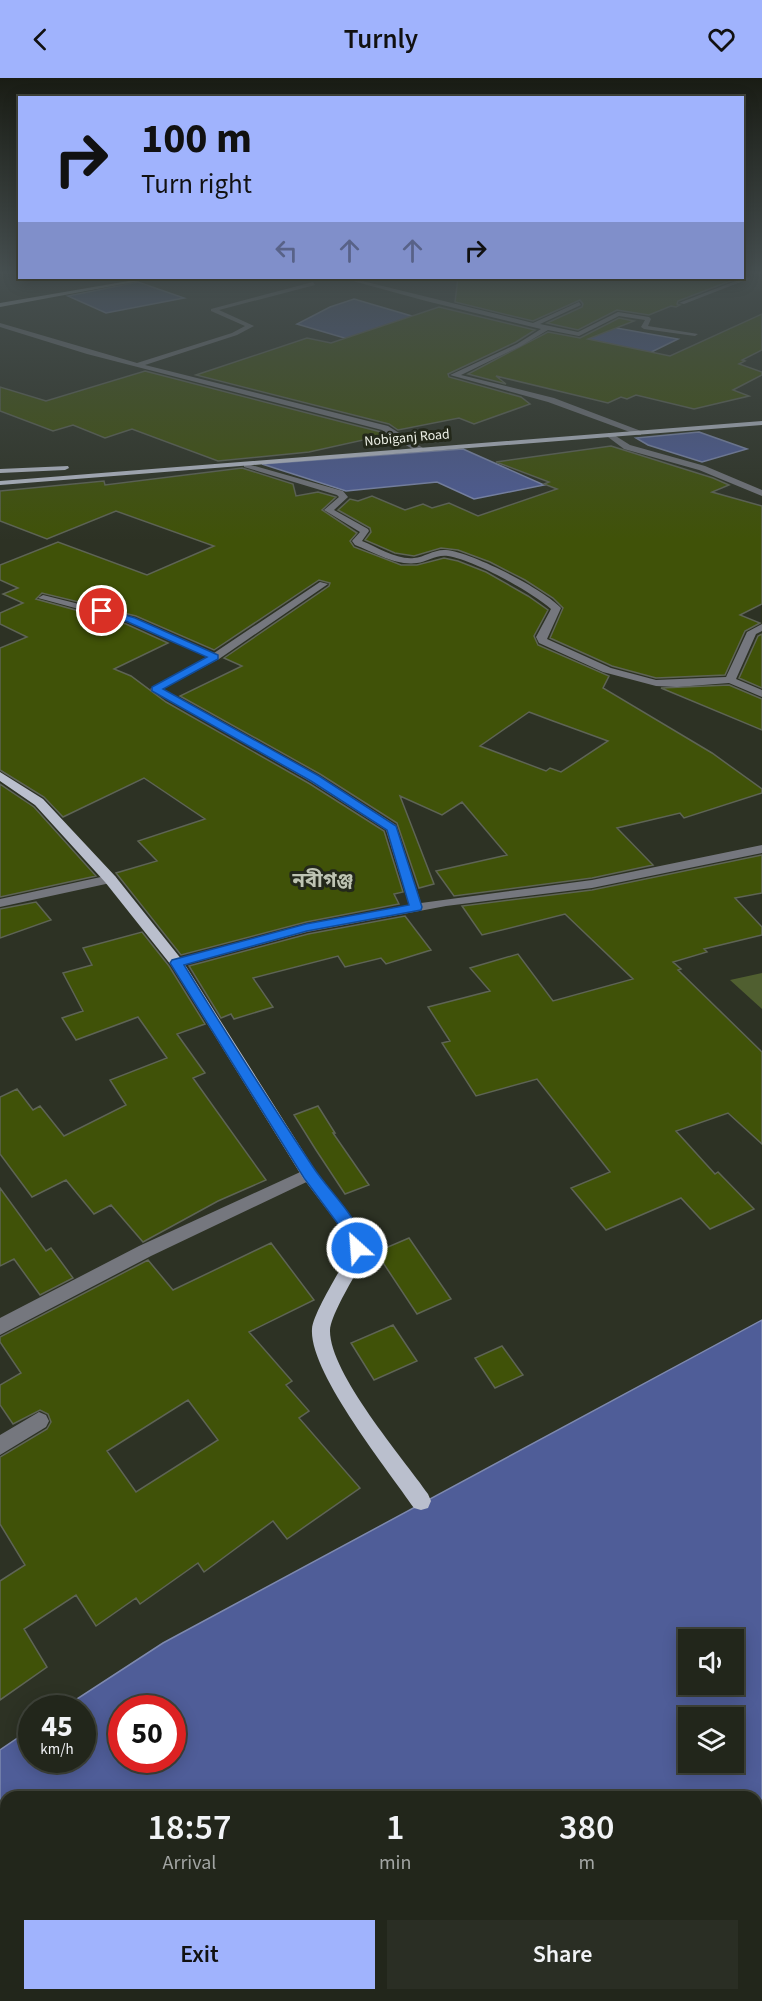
<!DOCTYPE html>
<meta charset="utf-8">
<style>
:root{--surface:#22261b;--page:#2a2e24;--text:#f1f3f6;--muted:#a2a5a3;--line:#3f433a;--accent:#a0b3fd}
body{margin:0;font-family:"Source Sans 3","Noto Sans Bengali",sans-serif;background:var(--page);color:var(--text);height:100vh;display:flex;flex-direction:column;font-size:22px;white-space:nowrap}
*{box-sizing:border-box;margin:0}
p{font-size:20px;color:var(--muted)}
.icon{flex:none;width:33px;height:33px;fill:none;stroke:currentColor;stroke-width:2;stroke-linecap:round;stroke-linejoin:round}
.map{position:relative;flex:1;overflow:hidden}
.sheet{position:absolute;left:0px;top:1713px;width:762px;height:210px;display:flex;flex-direction:column;background:var(--surface);border-radius:18px 18px 0 0;box-shadow:0 3px 15px #0003,0 0 0 2px var(--line)}
.sheet>*{flex:none}
.hud{position:absolute;left:18px;top:18px;width:726px;height:183px;border-radius:0px;box-shadow:0 3px 15px #0003,0 0 0 2px var(--line);background:#a0b3fd;color:#111;overflow:hidden}
.tools{position:absolute;left:678px;top:1551px;display:grid;gap:12px}
.tools a{display:grid;place-items:center;width:66px;height:66px;border-radius:0px;background:var(--surface);box-shadow:0 3px 15px #0003,0 0 0 2px var(--line);font-size:30px}
.speed{position:absolute;left:18px;top:1617px;display:flex;gap:12px;font-size:30px;font-weight:700;text-align:center}
.speed>*{display:grid;place-content:center;width:78px;height:78px;border-radius:50%;background:var(--surface);box-shadow:0 3px 15px #0003,0 0 0 2px var(--line);line-height:1}
.speed small{font-size:15px;font-weight:400}
.speed .limit{border:9px solid #d22;background:#fff;color:#111}
.pin{position:absolute;display:grid;place-items:center;width:51px;height:51px;color:#fff;margin:-26px;border:3px solid #fff;border-radius:50%;box-shadow:0 2px 6px #0007}
.me{position:absolute;width:66px;margin:-33px;rotate:334deg;stroke-linejoin:round;filter:drop-shadow(0 0 4px #0008)}
.turn{display:flex;align-items:center;gap:21px;height:126px;padding:0 24px;font-size:27px}
.turn .icon{width:78px;height:78px;stroke-width:2.5}
.turn b{display:block;font-size:42px;line-height:51px}
.lanes{display:flex;align-items:center;height:57px;padding:0 24px;background:#0003;justify-content:center;gap:30px;direction:ltr}
.lanes .off{opacity:.35}
.eta{display:flex;justify-content:space-evenly;align-items:center;height:102px;text-align:center}
.eta b{font-size:36px;font-weight:600;line-height:42px}
.primary-button{display:flex;gap:12px;margin-top:auto;padding:12px 24px}
.primary-button a{flex:1;height:69px;border-radius:0px;background:var(--accent);color:#111;font-size:24px;font-weight:600;line-height:69px;text-align:center}
.primary-button a+a{background:var(--page);color:var(--text)}
header{display:flex;justify-content:space-between;align-items:center;height:78px;padding:0 24px;background:var(--accent);color:#111;font-size:27px;font-weight:600}
.map>svg:first-child{display:block}
.green{fill:#505f30}
.water{fill:#4f5d98;stroke:#7e89af;stroke-width:1.5;fill-rule:evenodd}
.building{fill:#405208;stroke:#5e6455;stroke-width:1.5;fill-rule:evenodd}
.lines{fill:none;stroke-linecap:round;stroke-linejoin:round}
.minor{fill:#75777e;fill-rule:evenodd}
.major{fill:#babfcd;fill-rule:evenodd}
.route{fill:#1a73e8;stroke:#114b97;stroke-width:1.5}
.labels{text-anchor:middle;stroke-width:6;stroke-linejoin:round;paint-order:stroke}
.far-street-label{font-size:14px;fill:#ecefe6;stroke:#23281a}
.quarter-label{font-size:20px;font-weight:bold;fill:#bec4b3;stroke:#23281a}
</style>
<header><svg class="icon" aria-label="back" viewBox="0 0 24 24"><path d="M15 5l-7 7 7 7"/></svg>Turnly<svg class="icon" aria-label="heart" viewBox="0 0 24 24"><path d="M12 20l-8-8c-3-5 5-10 8-4 3-6 11-1 8 4z"/></svg></header>
<div class="map">
<svg width="762" height="1923" viewBox="0 0 762 1923">
<rect width="100%" height="100%" fill="#2d3224"/>
<path class="green" d="M762 895V931L730 902Z"/>
<path class="water" d="M138 204 184 220 106 235 68 218Z
M354 221 415 239 358 264 297 246 330 229Z
M611 249 678 261 631 284 560 274Z
M699 354 747 371 702 384 648 367 636 360Z
M463 371 544 407 474 421 437 404 346 413 262 386Z
M762 1242V1923H0V1672L31 1651 32 1682H82V1630H63L163 1565ZM688 1562H734V1606H688ZM122 1630H172V1682H122ZM688 1640H734V1684H688ZM6 1719H756V1917H6Z"/>
<path class="building" d="M458 200H738L678 223 677 226 680 227 676 229 671 228 649 237 617 232 578 252 547 245 582 229 583 226 580 222 533 243 455 224Z
M439 229 535 252 516 264 448 296 449 299 521 319 530 326 474 346 459 340 398 352 389 346 196 297 307 260 331 265Z
M762 236V272L742 282 745 283 739 286 762 294V297L733 312 749 318 694 331 636 317 627 321 621 319 608 325 496 298 506 306 468 296 548 254 580 260 619 240 634 243 588 261 670 278Z
M145 293 381 354 386 357 309 374 218 383 132 351 105 360 73 347 53 353 0 333V309L46 323Z
M611 368 713 400 729 407 712 414 762 428V526L740 537 760 545 745 553 725 597 656 600 612 588 550 560 563 530 553 520 525 502 490 484 458 472 441 470 414 478 395 475 365 462 371 454 370 450 338 432 350 421 358 423 372 418 405 432 423 426 432 430 449 425 478 438 557 411 544 406 549 404 496 384Z
M242 390 293 406 296 418 318 414 336 419 322 432 357 455 350 463 354 469 401 487H417L444 480 458 483 486 494 528 518 548 532 534 558 538 567 609 598 603 610 712 675 762 711V715L684 740 680 735 617 750 653 787 592 800 454 818 436 793 507 777 462 724 442 737 400 718 434 806 419 810 397 745 320 696 180 618 242 588 224 580 329 508 330 505 319 502 214 572 136 538 42 515 36 521 126 546 168 565 114 591 131 598 166 624 310 706 384 753 403 814 394 816 399 826 306 844 181 877 116 795 157 783 138 763 205 741 144 700 63 739 44 719 0 692V570L27 559 0 546V535L23 525 3 516 18 510 0 502V487L58 464 147 497 214 468 116 433 47 461 0 443V413L104 403 105 407ZM529 634 553 643 608 663 561 694 550 690 546 693 480 668Z
M762 556V610L739 600 758 558Z
M729 607 762 621V652L661 610Z
M0 706 34 729 96 798 0 819Z
M762 777V815L735 820 762 849V857L704 871 707 874 673 884 681 891 678 892 762 974V1066L728 1035 676 1053 715 1096 718 1094 754 1131 710 1151 681 1120 606 1152 571 1110 610 1094 537 1001 476 1018 442 965 450 963 428 929 490 913 470 890 518 876 553 923 633 901 565 836 482 857 462 828 592 812Z
M36 824 51 842 0 860V831Z
M405 838 431 872 386 886 381 880 345 889 338 878 253 900 273 929 234 941 231 936 221 940 189 888 308 856Z
M142 854 169 888 205 946 177 956 205 995 193 1000 266 1102 218 1123 143 1164 111 1127 94 1136 66 1102 32 1119 0 1076V1019L17 1011 33 1032 40 1028 64 1058 126 1027 110 1002 167 980 138 939 76 962 62 940 83 933 63 895 92 887 83 870Z
M318 1028 335 1055H333L369 1107 345 1116 316 1072 294 1037Z
M0 1110 46 1173 51 1170 73 1200 40 1217 14 1181 0 1188Z
M409 1160 451 1221 417 1236 376 1174Z
M271 1165 314 1222 249 1254 292 1303 286 1307 309 1333 299 1340 360 1410 287 1461 273 1443 204 1494 198 1485 140 1526 136 1520 96 1548 76 1517 24 1551 47 1589 0 1622V1503L25 1487 0 1446V1379L47 1351 51 1344 48 1336 40 1332 13 1346 0 1327V1307L21 1295 0 1264V1259L148 1182 173 1212ZM188 1322 218 1362 136 1414 107 1373Z
M393 1247 417 1283 374 1302 351 1265Z
M502 1268 523 1297 495 1310 475 1280Z"/>
<g class="lines">
<path class="minor" d="M746 199 751 200 684 226 679 225Z
M342 200H350L533 245 579 224 581 227 540 246 578 254 618 234 649 239 651 241 648 248 698 256 695 258 644 251 641 249 645 242 619 238 579 258 548 252 521 268 461 297 554 320 641 353V357H638L548 324 450 297 517 266 541 251 426 223Z
M313 204 315 207 219 232 254 248 237 257 145 287 388 348 423 370V374H417L382 352 87 276 0 249V245L137 285 232 255 245 248 211 233V231Z
M611 355 630 367 705 388 762 412V418L699 392 624 371 608 359V355Z
M244 385 343 413 348 419 334 432 368 451 369 453 362 463C377 469 397 482 414 480 425 479 434 471 446 472 471 474 544 511 561 530L547 561 611 590 656 602 726 599 747 554 762 546V553L756 556 736 601 762 612V619L729 605 677 609 656 608 603 594 539 565 536 559 551 531C530 513 474 482 448 478 437 476 427 484 417 485 396 488 373 474 355 467L352 463 360 454 324 432 339 419 337 417 244 389Z
M320 504 328 506 219 581 163 611 319 698 396 747 421 825 592 802 762 767V775L592 810 446 828 307 854 177 889 172 888 170 885 172 882 306 846 409 827 386 752 311 704 150 611 207 579 127 544 38 520 43 517 135 540 214 575Z
M110 797 115 798 117 801 115 804 0 829V821Z
M309 1090 315 1092 317 1096 315 1100 151 1178 0 1257V1240L139 1168Z
M39 1334 46 1337 49 1343 46 1349 0 1377V1357Z"/>
<path class="major" d="M146 200H156L0 229V225Z
M762 343V347L0 407V403Z
M68 388 69 390 65 392 0 395V391Z
M0 694 43 721 115 798 182 882 315 1092 361 1151 366 1170 364 1181C356 1196 331 1236 330 1252 329 1295 403 1380 428 1416L431 1423 428 1430 421 1432 414 1430C388 1392 309 1294 312 1251 313 1236 338 1196 346 1181L348 1170 347 1158 303 1100 171 887 105 804 35 727 0 703Z"/>
</g>
<linearGradient id="sky" x2="0" y2="1"><stop stop-color="#191c14"/><stop offset="0.42" stop-color="#464f50"/><stop offset="1" stop-color="#464f50" stop-opacity="0"/></linearGradient>
<rect width="762" height="463" fill="url(#sky)"/>
<path class="route" d="M102 530 135 540 218 577V581L163 611 319 698 396 748 422 829 421 832 307 853 184 887C226 955 269 1023 313 1089 330 1115 359 1139 365 1170L363 1174 357 1176 352 1174 347 1158 304 1100 170 885 172 882 306 846 409 827 387 752 311 703 152 613V609L207 579 128 544 99 535 98 533Z"/>
<g class="labels">
<g class="far-street-label">
<text transform="translate(407 359) rotate(-5)" y="5">Nobiganj Road</text>
</g>
<g class="quarter-label">
<text x="323" y="809">নবীগঞ্জ</text>
</g>
</g>
</svg>
<div class="tools">
<a><svg class="icon" aria-label="sound" viewBox="0 0 24 24"><path d="M4 9h4l5-4v14l-5-4H4zM17 9q2 3 0 6"/></svg></a>
<a><svg class="icon" aria-label="layers" viewBox="0 0 24 24"><path d="M12 4l9 5-9 5-9-5zM3 14l9 5 9-5"/></svg></a>
</div>
<div class="speed"><div>45<small>km/h</small></div><div class="limit">50</div></div>
<div class="pin" style="left:102px;top:533px;background:#d93025"><svg class="icon" aria-label="arrive" viewBox="0 0 24 24"><path d="M6 21V4h12l-3 4 3 4H6"/></svg></div>
<svg class="me" style="left:357px;top:1170px" viewBox="-20 -20 40 40"><circle r="17" fill="#1a73e8" stroke="#fff" stroke-width="3"/><path d="M0-11L8 9 0 5-8 9z" fill="#fff"/></svg>
<div class="hud">
<div class="turn"><svg class="icon" aria-label="right" viewBox="0 0 24 24"><path d="M7 20v-9h11M14 6l5 5-5 5"/></svg><div><b>100 m</b>Turn right</div></div>
<div class="lanes"><svg class="icon off" aria-label="left" viewBox="0 0 24 24"><path d="M17 20v-9H6M10 6l-5 5 5 5"/></svg><svg class="icon off" aria-label="ahead" viewBox="0 0 24 24"><path d="M12 20V5M6 11l6-6 6 6"/></svg><svg class="icon off" aria-label="ahead" viewBox="0 0 24 24"><path d="M12 20V5M6 11l6-6 6 6"/></svg><svg class="icon" aria-label="right" viewBox="0 0 24 24"><path d="M7 20v-9h11M14 6l5 5-5 5"/></svg></div>
</div>
<section class="sheet">
<div class="eta">
<div><b>18:57</b><p>Arrival</p></div>
<div><b>1</b><p>min</p></div>
<div><b>380</b><p>m</p></div>
</div>
<div class="primary-button"><a>Exit</a><a>Share</a></div>
</section>
</div>
